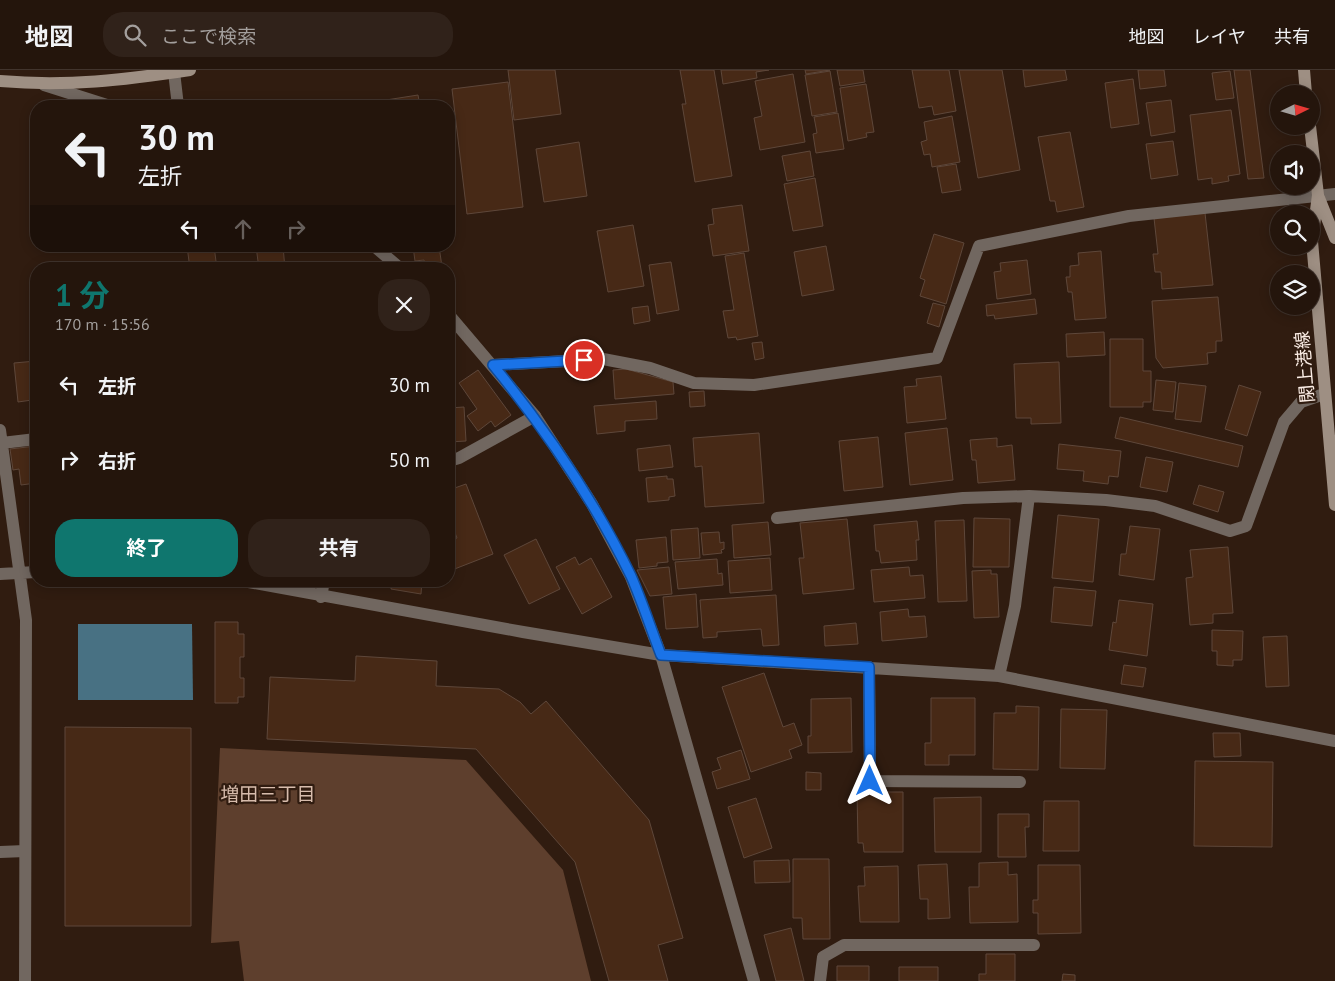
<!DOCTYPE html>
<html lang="ja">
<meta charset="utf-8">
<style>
:root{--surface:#24150c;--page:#30221a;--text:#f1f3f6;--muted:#a39f9d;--line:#41342d;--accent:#0f766e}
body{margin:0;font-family:"PT Sans","Noto Sans JP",sans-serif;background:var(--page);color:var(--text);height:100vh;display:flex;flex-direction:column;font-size:19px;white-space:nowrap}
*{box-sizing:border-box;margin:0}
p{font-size:16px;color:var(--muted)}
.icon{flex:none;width:28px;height:28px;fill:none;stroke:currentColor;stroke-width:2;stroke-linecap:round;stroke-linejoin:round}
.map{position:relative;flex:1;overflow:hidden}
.details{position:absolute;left:30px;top:192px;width:425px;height:325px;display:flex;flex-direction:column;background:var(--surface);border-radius:20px;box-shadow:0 2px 12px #0003,0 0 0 1px var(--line)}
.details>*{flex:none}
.top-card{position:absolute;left:30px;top:30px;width:425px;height:152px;border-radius:20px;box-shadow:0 2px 12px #0003,0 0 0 1px var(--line);background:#24150c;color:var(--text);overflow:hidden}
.needle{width:32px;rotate:85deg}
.buttons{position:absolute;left:1270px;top:15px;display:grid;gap:10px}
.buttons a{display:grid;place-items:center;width:50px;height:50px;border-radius:50%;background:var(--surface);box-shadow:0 2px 12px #0003,0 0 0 1px var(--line);font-size:25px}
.pin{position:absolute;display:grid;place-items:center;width:42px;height:42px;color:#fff;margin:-21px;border:2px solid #fff;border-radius:50%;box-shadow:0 1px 5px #0007}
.me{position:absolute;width:55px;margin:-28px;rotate:0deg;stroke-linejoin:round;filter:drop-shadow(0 0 4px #0008)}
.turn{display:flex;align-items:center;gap:18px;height:105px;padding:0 25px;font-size:22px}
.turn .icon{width:65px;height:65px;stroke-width:2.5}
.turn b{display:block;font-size:35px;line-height:42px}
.lanes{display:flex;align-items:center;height:48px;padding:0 25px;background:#0003;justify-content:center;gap:25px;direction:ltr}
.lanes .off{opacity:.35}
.round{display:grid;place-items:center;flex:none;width:52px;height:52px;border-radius:20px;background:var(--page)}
.head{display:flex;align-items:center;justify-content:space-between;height:85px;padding:0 25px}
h1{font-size:30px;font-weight:700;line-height:38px;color:var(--accent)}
.action{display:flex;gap:10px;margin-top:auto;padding:10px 25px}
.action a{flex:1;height:58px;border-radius:20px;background:var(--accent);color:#fff;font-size:20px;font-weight:700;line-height:58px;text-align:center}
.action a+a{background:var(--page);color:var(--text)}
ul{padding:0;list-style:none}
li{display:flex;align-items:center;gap:15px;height:75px;padding:0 25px}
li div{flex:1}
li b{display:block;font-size:19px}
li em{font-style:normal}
header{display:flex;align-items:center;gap:30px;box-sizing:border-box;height:70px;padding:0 25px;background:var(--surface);border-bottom:1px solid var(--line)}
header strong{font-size:24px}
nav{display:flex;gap:28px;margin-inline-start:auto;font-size:18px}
.search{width:350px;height:45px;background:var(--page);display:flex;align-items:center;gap:12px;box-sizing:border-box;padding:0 18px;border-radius:20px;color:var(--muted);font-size:19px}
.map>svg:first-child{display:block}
.green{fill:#5e3f2d}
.water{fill:#487183}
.building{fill:#472916;stroke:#5e473a}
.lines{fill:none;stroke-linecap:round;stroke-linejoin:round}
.minor{stroke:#716760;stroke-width:12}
.tertiary{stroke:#716760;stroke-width:12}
.secondary{stroke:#9e8f83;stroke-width:12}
.route-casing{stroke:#114b97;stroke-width:12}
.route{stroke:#1a73e8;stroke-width:9}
.labels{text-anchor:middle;stroke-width:4.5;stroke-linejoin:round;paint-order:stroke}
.street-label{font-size:18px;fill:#fceee6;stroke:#301c10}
.neighbourhood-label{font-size:19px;fill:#d7bcac;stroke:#301c10}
</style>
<header>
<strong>地図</strong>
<div class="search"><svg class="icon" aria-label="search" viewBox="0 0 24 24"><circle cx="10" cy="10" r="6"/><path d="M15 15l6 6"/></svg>ここで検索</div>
<nav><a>地図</a><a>レイヤ</a><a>共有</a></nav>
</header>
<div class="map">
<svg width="1335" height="911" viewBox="0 0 1335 911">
<rect width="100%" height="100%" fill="#301c10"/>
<path class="green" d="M220 678 466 690 563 800 591 911H244L239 871 211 873Z"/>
<path class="water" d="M78 554H192L193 630H78Z"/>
<path class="building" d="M508 0H555L561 44 514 50Z
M680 0H714L732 106 695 112 682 34H686Z
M721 0H769L756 2 757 8 723 14Z
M805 0H830L806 4Z
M837 0H863L865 12 840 16Z
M912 0H949L956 41 934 45 932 36 919 38Z
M959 0H1002L1020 100 978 108Z
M1023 0H1065L1067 10 1025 17Z
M1138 0H1164L1166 16 1140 19Z
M1234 0H1250L1264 108 1248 109Z
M830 1 837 42 812 46 805 5Z
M1230 1 1234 28 1216 30 1212 3Z
M793 4 805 72 760 80 754 48 762 46 755 11Z
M1133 9 1139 54 1111 58 1105 13Z
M508 12 523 137 467 144 452 19Z
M866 14 874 62 866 63 867 67 848 71 840 18Z
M418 25 420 36H387L386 30Z
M1171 30 1175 62 1151 66 1146 33Z
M1231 40 1240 104 1228 106 1229 111 1212 114V108L1198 110 1190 45Z
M838 43 844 79 816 83 813 64 817 63 814 47Z
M952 46 960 92 932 97 930 84 924 85 921 72 927 70 924 52Z
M1070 62 1084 137 1057 142 1055 131H1050L1038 67Z
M1173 71 1178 105 1151 109 1146 74Z
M579 72 587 126 544 132 536 79Z
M810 81 814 106 787 111 782 86Z
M956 94 961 120 942 123 937 97Z
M815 108 823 156 793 161 784 114Z
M742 135 749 181 713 186 708 155 714 154 712 139Z
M1205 143 1213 215 1162 219 1161 202H1155L1153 184H1158L1154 148Z
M633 155 644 216 608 222 597 161Z
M934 164 964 173 946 234 920 226 925 210 920 208Z
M187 176H214L217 199H190Z
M256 176H283L285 199H259Z
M413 176H439L442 197 426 199 424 190 415 191Z
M826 176 834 220 802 226 794 182Z
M1101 181 1106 248 1075 250 1072 222H1068L1066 207H1070V196L1079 195 1078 183Z
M744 183 758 266 737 270 736 267 728 268 723 241 734 240 725 186Z
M1027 190 1031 224 997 229 994 202 1001 201 1000 193Z
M671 192 679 240 657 244 649 195Z
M1218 227 1222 271H1216V282L1207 283 1208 294 1163 298 1156 288 1152 231Z
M1035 229 1037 244 995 249 994 245 987 246 986 235Z
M933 233 945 236 939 257 927 253Z
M648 236 650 251 634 254 632 238Z
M1104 262 1105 285 1067 287 1066 264Z
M1110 269H1143V301H1151V332H1143V337H1110Z
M762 272 764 288 755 290 752 273Z
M36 291V344H33L32 330 18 332 14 293Z
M1059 292 1061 353 1031 354V348H1016L1014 294Z
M626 299 673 312 674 324 615 329 613 300Z
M478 300 511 345 495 357 491 351 478 361 467 346 477 339 459 313Z
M941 306 946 349 907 353 904 317 917 316 916 309Z
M1156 310 1176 312 1173 342 1153 340Z
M1179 313 1206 316 1201 352 1175 349Z
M1239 315 1261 322 1247 366 1225 359Z
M704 321 705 336 690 337 689 322Z
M656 331 657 349 625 351V361L597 364 594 336Z
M464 337 466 371 449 372V338Z
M1120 347 1243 376 1238 397 1115 368Z
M947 358 953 410 910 415 905 363Z
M759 363 764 433 705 437 702 396 695 397 693 368Z
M878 367 883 417 844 421 839 371Z
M997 368V377L1012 375 1015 410 978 413 976 390H972L970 370Z
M1059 374 1121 381 1118 407 1109 406 1108 414 1083 411 1084 401 1057 399Z
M670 375 673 397 639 401 637 379Z
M36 376V413L21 415 19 399 13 400 10 379Z
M1146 387 1173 392 1167 422 1140 417Z
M667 406V409H673L675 426 669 427V430L648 432 646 408Z
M466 414 493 484 452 500 449 492V471L457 468 449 447V420Z
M1199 415 1224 422 1218 442 1193 434Z
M36 417V473H34L32 454 35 453 31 418Z
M1058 445 1099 449 1093 512 1052 508Z
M974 448 1010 449 1009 497H973Z
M847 449 854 519 803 524 799 488H804L800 453Z
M964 450 967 531 938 532 935 451Z
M917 451 919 470H916L917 490 881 493 879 481H876L874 455Z
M768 452 771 485 734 488 732 455Z
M1130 456 1160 459 1154 510 1119 505 1121 484H1126Z
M698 458 700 488 673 490 671 460Z
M719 462 720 473 724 472V479L721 480 722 483 703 485 701 463Z
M666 467 668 492 657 493V496L639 498 636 470Z
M536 469 560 519 529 534 504 485Z
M1228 477 1233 543 1213 544V553L1190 555 1186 508 1193 507 1190 480Z
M575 487 579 495 591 488 612 527 582 544 556 497Z
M770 488 772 520 730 523 728 491Z
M717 489 718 504 722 503 723 515 678 519 675 492Z
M669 497 672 524 650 526 637 500Z
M909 497 910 506 923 505 925 528 874 532 871 500Z
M991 500V504H997L999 547 974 548 972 501Z
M392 511H422L421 524 391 519Z
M1054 517 1096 521 1092 556 1051 552Z
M696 524 698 557 666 559 663 527Z
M776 525 779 575 763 576 761 559 717 562V567L703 568 700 530Z
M1119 530 1153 534 1147 586 1109 580 1113 552 1116 553Z
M908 539 909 547 925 546 927 567 882 571 880 542Z
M215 552H238V564H244V587H240V608H244V627H238V633H215Z
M856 553 858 574 825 576 824 556Z
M1212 560 1243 561 1242 590H1233V596L1217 595V581H1212Z
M1287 566 1289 616 1266 617 1263 567Z
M356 586 437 591 436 616 499 619 520 632 531 644 546 631 649 750 683 868 658 875 668 911H609L575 792 476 679 267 669 270 607 355 611Z
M1124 595 1146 598 1143 617 1121 614Z
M764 603 783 657 794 653 802 675 789 680 792 688 751 702 722 617Z
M851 628 852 682 808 683V666H811V629Z
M931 628H975V685H949V695H925V673H931Z
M1016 636 1039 637 1038 700 993 699 994 643H1016Z
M1061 639 1107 640 1105 699 1060 698Z
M65 657 191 658V856H65Z
M1213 663H1240L1241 686 1214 687Z
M741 680 750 709 717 719 712 702 721 699 717 688Z
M1195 691 1273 692 1272 777 1194 776Z
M806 702 821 703V720H806Z
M857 722H903V782H864L863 773H858Z
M981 727V782H935L934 728Z
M756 728 772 778 744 788 728 737Z
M1044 731H1079V781H1043Z
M998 744H1029V757H1025L1026 787H998Z
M793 789H829L830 869H803L802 848H793Z
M789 790 790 812 755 813 754 791Z
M1008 792V805L1017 804 1018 852 970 853 969 817H979V793Z
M947 794 950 848 928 849V829H920L918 795Z
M1038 795H1080L1081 863 1038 864V843H1033V830H1038Z
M898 796 899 852H860L858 816H865L864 797Z
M791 858 804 911H776L764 865Z
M986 884H1015V911H979V904H986Z
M837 896H869V911H837Z
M899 897H938V911H899Z
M1063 904 1075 905V911H1062Z"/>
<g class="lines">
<path class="minor" d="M493 295 603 289 650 298 694 313 754 315 937 288 979 176 1129 146 1335 124
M0 360 26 550 25 911
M2 373 36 369
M449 391 459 388 535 346
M777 448 963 428 1029 426
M0 504 36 502
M243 511 523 562 661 585 999 606 1335 671
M321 527 324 511
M869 597 870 711 1020 712
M999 606 1015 536 1029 426 1106 430 1155 436 1230 461 1246 456 1284 352 1301 332 1324 324
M0 782 25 781
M820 911 823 887 844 875H1034"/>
<path class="tertiary" d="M174 2 178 36
M44 15 110 36
M374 176 401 199
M449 245 535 346 592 434 631 507 661 585 754 911"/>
<path class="secondary" d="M1304 0 1306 24
M0 11C67 17 124 10 190 0
M1310 56 1318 125 1312 171 1335 435
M1319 128 1335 168"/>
</g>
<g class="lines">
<g class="route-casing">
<path id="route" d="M584 290 493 295C546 360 594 430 631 506 642 531 651 559 661 585L869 597 870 711"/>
</g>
<use href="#route" class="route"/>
</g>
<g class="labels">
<g class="street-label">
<text transform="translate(1305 297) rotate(-95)" y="6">閖上港線</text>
</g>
<g class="neighbourhood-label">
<text x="268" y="731">増田三丁目</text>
</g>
</g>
</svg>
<div class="buttons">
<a><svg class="needle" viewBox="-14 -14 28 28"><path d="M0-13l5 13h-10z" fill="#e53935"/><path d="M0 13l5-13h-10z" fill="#a39f9d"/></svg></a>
<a><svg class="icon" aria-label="sound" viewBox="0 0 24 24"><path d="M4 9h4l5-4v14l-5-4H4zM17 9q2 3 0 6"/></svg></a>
<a><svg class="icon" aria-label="search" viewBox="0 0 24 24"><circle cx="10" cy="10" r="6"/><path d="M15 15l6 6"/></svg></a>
<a><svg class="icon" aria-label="layers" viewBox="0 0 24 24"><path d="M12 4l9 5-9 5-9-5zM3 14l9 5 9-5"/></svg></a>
</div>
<div class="pin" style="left:584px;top:290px;background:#d93025"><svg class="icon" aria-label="arrive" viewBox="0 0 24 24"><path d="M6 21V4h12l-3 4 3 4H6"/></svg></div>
<svg class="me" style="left:870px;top:711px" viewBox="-20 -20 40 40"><path d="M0-17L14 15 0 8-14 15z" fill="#1a73e8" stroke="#fff" stroke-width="4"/></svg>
<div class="top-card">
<div class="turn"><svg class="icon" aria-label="left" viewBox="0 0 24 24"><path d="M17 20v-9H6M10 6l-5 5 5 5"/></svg><div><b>30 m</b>左折</div></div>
<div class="lanes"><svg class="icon" aria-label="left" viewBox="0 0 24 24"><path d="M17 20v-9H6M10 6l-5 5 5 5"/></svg><svg class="icon off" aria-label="ahead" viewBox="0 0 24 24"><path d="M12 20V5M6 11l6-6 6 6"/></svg><svg class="icon off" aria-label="right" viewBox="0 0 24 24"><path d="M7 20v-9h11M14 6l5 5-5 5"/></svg></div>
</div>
<section class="details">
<div class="head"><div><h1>1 分</h1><p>170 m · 15:56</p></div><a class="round"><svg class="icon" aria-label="close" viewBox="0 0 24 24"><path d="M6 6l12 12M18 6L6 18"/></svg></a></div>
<ul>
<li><svg class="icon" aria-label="left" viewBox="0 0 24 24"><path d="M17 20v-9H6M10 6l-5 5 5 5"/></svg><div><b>左折</b></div><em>30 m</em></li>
<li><svg class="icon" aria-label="right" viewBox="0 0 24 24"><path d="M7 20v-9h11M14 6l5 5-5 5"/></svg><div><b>右折</b></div><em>50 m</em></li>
</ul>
<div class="action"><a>終了</a><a>共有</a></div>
</section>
</div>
